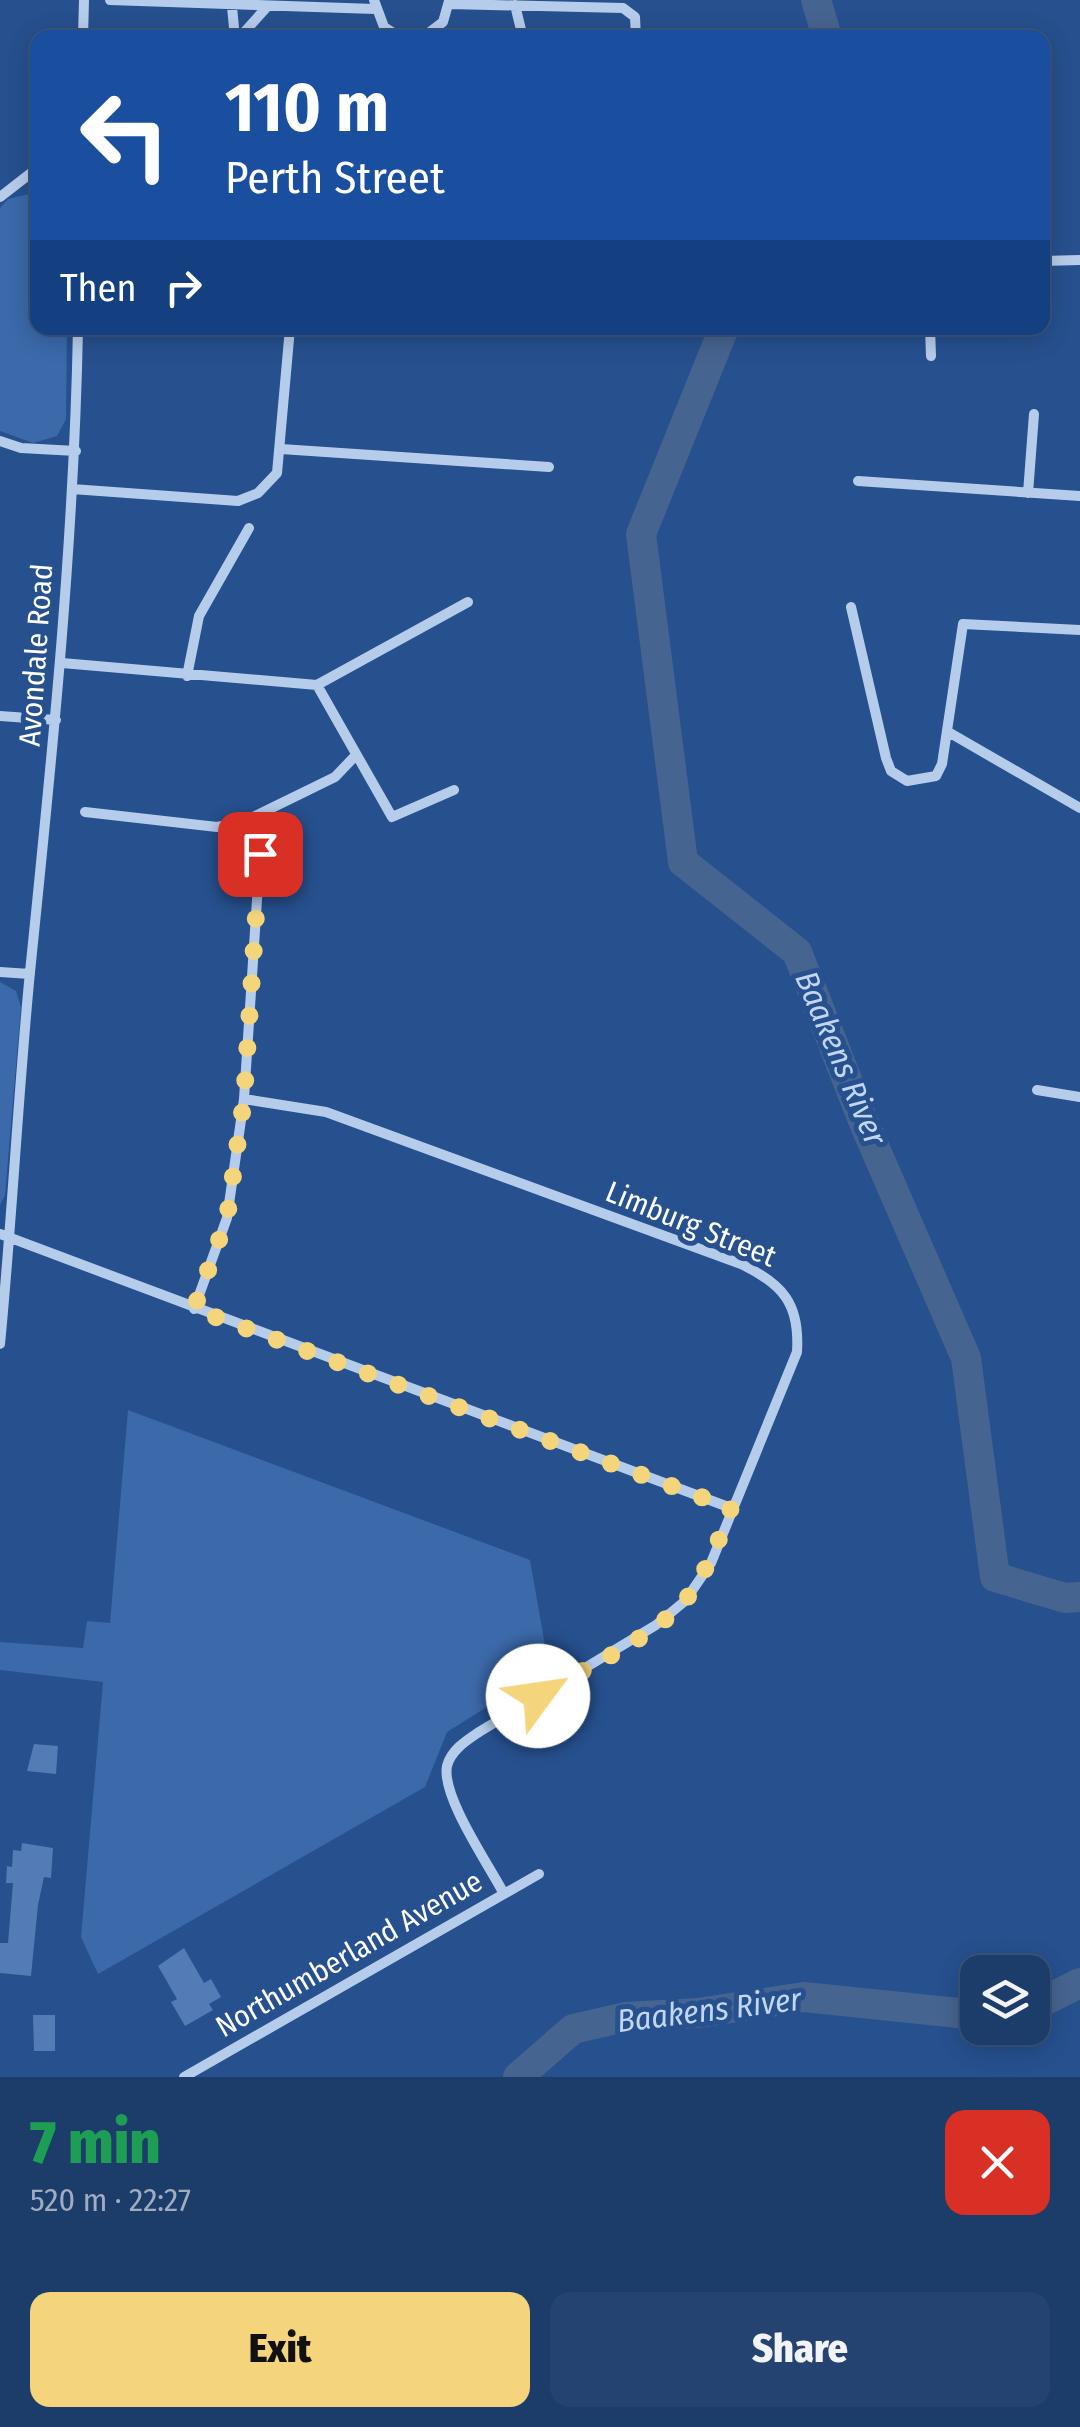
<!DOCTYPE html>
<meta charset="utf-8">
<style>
:root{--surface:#1c3c6a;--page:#254370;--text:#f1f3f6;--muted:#a0adc1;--line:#3a567e;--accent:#f4d57b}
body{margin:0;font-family:"Fira Sans Condensed",sans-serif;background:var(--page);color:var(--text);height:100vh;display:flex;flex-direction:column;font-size:38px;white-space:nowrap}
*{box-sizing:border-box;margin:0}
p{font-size:32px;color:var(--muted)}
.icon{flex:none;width:55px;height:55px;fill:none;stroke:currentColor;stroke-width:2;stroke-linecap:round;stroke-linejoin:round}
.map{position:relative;height:2077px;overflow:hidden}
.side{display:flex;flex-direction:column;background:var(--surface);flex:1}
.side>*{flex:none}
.hud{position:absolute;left:30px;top:30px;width:1020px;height:305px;border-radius:20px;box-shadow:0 5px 25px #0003,0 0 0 2px var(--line);background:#1a4fa0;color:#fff;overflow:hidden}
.tools{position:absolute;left:960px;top:1955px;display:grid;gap:20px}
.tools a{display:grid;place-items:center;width:90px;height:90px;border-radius:20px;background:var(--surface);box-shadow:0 5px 25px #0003,0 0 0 2px var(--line);font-size:50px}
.pin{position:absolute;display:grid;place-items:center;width:85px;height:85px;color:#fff;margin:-42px;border-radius:20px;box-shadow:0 5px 15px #0006}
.me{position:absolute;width:110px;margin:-55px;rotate:59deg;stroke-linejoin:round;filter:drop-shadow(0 0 8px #0008)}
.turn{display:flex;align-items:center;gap:35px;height:210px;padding:0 30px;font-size:45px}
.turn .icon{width:130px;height:130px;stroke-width:2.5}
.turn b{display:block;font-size:70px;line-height:85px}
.then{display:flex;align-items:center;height:95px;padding:0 30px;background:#0003;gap:20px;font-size:38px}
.round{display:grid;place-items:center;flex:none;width:105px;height:105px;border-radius:20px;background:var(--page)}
.summary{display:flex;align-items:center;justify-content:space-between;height:170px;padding:0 30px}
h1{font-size:60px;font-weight:800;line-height:75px;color:#1e9e55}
.action{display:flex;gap:20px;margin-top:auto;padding:20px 30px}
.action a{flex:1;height:115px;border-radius:20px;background:var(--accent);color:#111;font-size:40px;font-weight:800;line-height:115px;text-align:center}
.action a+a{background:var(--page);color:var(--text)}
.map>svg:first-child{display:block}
.green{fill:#3b69aa}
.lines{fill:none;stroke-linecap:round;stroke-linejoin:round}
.river{stroke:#466490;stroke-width:30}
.building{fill:#537bb6}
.minor{stroke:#b6cceb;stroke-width:10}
.route{stroke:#f4d57b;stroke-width:18;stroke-dasharray:0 32.4}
.labels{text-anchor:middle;stroke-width:10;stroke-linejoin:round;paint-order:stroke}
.street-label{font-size:30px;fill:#fff;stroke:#26508e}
.water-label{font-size:32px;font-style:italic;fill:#c2d6f2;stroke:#26508e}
</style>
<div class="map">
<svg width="1080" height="2077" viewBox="0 0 1080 2077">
<rect width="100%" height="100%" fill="#26508e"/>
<path class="green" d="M37 192 38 328H67L66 419 57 436 33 443 0 431V208L8 199Z
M0 982 16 991 21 1007 5 1195 0 1205Z
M128 1410 530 1560 549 1668 447 1732 425 1787 98 1974 81 1937 103 1682 0 1670V1642L83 1648 87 1621 110 1623Z"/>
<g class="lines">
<path class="river" d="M816 0 825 30 823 38
M724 328 641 534 683 862 797 952 864 1123 966 1358 995 1577 1065 1598 1080 1597
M1032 2007 1080 1983
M518 2077 573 2029 625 2017 698 2013 804 1997 978 2015"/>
</g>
<path class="building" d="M34 1744 58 1746 56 1774 27 1771Z
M22 1843 53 1848 51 1878 44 1877 38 1905 31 1976 0 1973V1943H8L13 1883H6L7 1866 12 1867 13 1850 21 1851Z
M184 1948 204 1983 211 1979 221 1997 209 2004 213 2010 185 2026 171 2002 177 1999 158 1966Z
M33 2015H55V2051H34Z"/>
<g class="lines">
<path class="minor" d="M110 0 375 9
M374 0 384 27 401 38
M449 4 623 8 635 17 636 38
M515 5 523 38
M232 7 235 38
M83 38 84 0
M239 38 266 8
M422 38 443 22 449 1
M0 197 31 173
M1042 261 1080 260
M930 328 931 356
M0 441 21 448 76 451
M281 449 549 467
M858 481 1080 496
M72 489 238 501 258 493 277 473 290 328
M1028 493 1034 414
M851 607 886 758 891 771 907 781 936 776 942 764 963 624 1080 630
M62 663 317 685 468 602
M187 676 199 616 249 528
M317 685 392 817 454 790
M0 716 56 720
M950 733 1080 808
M85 812 217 827 243 822 335 777 356 755
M0 972 30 974
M1037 1090 1080 1097
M244 1099 326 1112 741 1264C783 1284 800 1304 797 1352L711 1563 685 1601 656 1625 479 1732C467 1740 451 1750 447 1766 441 1796 489 1865 504 1894
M0 1234 731 1508
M194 1309 227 1218 244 1099 260 854
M0 1344C12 1220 18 1096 30 972 52 757 74 544 78 328
M184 2077 539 1874"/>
</g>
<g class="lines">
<path class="route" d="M260 854 244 1099 227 1218 194 1309 731 1508C719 1540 708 1570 687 1598 656 1637 581 1670 538 1696"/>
</g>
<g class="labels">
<g class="street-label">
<text transform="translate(36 655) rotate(-86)" y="10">Avondale Road</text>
<text transform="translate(691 1224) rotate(22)" y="10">Limburg Street</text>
<text transform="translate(349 1954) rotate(-30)" y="10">Northumberland Avenue</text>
</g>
<g class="water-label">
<text transform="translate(841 1058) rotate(67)" y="11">Baakens River</text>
<text transform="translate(709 2010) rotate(-7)" y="11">Baakens River</text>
</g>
</g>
</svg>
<div class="tools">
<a><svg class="icon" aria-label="layers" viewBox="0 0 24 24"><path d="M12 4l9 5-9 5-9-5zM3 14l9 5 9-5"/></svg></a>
</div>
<div class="pin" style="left:260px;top:854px;background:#d93025"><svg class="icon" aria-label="arrive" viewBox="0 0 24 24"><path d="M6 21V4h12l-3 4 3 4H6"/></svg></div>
<svg class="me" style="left:538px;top:1696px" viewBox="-20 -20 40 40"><circle r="19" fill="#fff"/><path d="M0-13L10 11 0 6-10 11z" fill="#f4d57b"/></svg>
<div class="hud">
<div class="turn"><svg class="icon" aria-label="left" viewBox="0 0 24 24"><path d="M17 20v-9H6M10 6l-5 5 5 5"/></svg><div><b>110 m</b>Perth Street</div></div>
<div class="then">Then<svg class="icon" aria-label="right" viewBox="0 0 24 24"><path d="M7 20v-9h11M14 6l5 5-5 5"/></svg></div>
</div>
</div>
<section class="side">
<div class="summary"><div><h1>7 min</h1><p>520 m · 22:27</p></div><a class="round" style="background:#d93025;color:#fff"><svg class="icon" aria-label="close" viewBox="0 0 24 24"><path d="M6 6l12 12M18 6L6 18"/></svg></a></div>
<div class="action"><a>Exit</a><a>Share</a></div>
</section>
